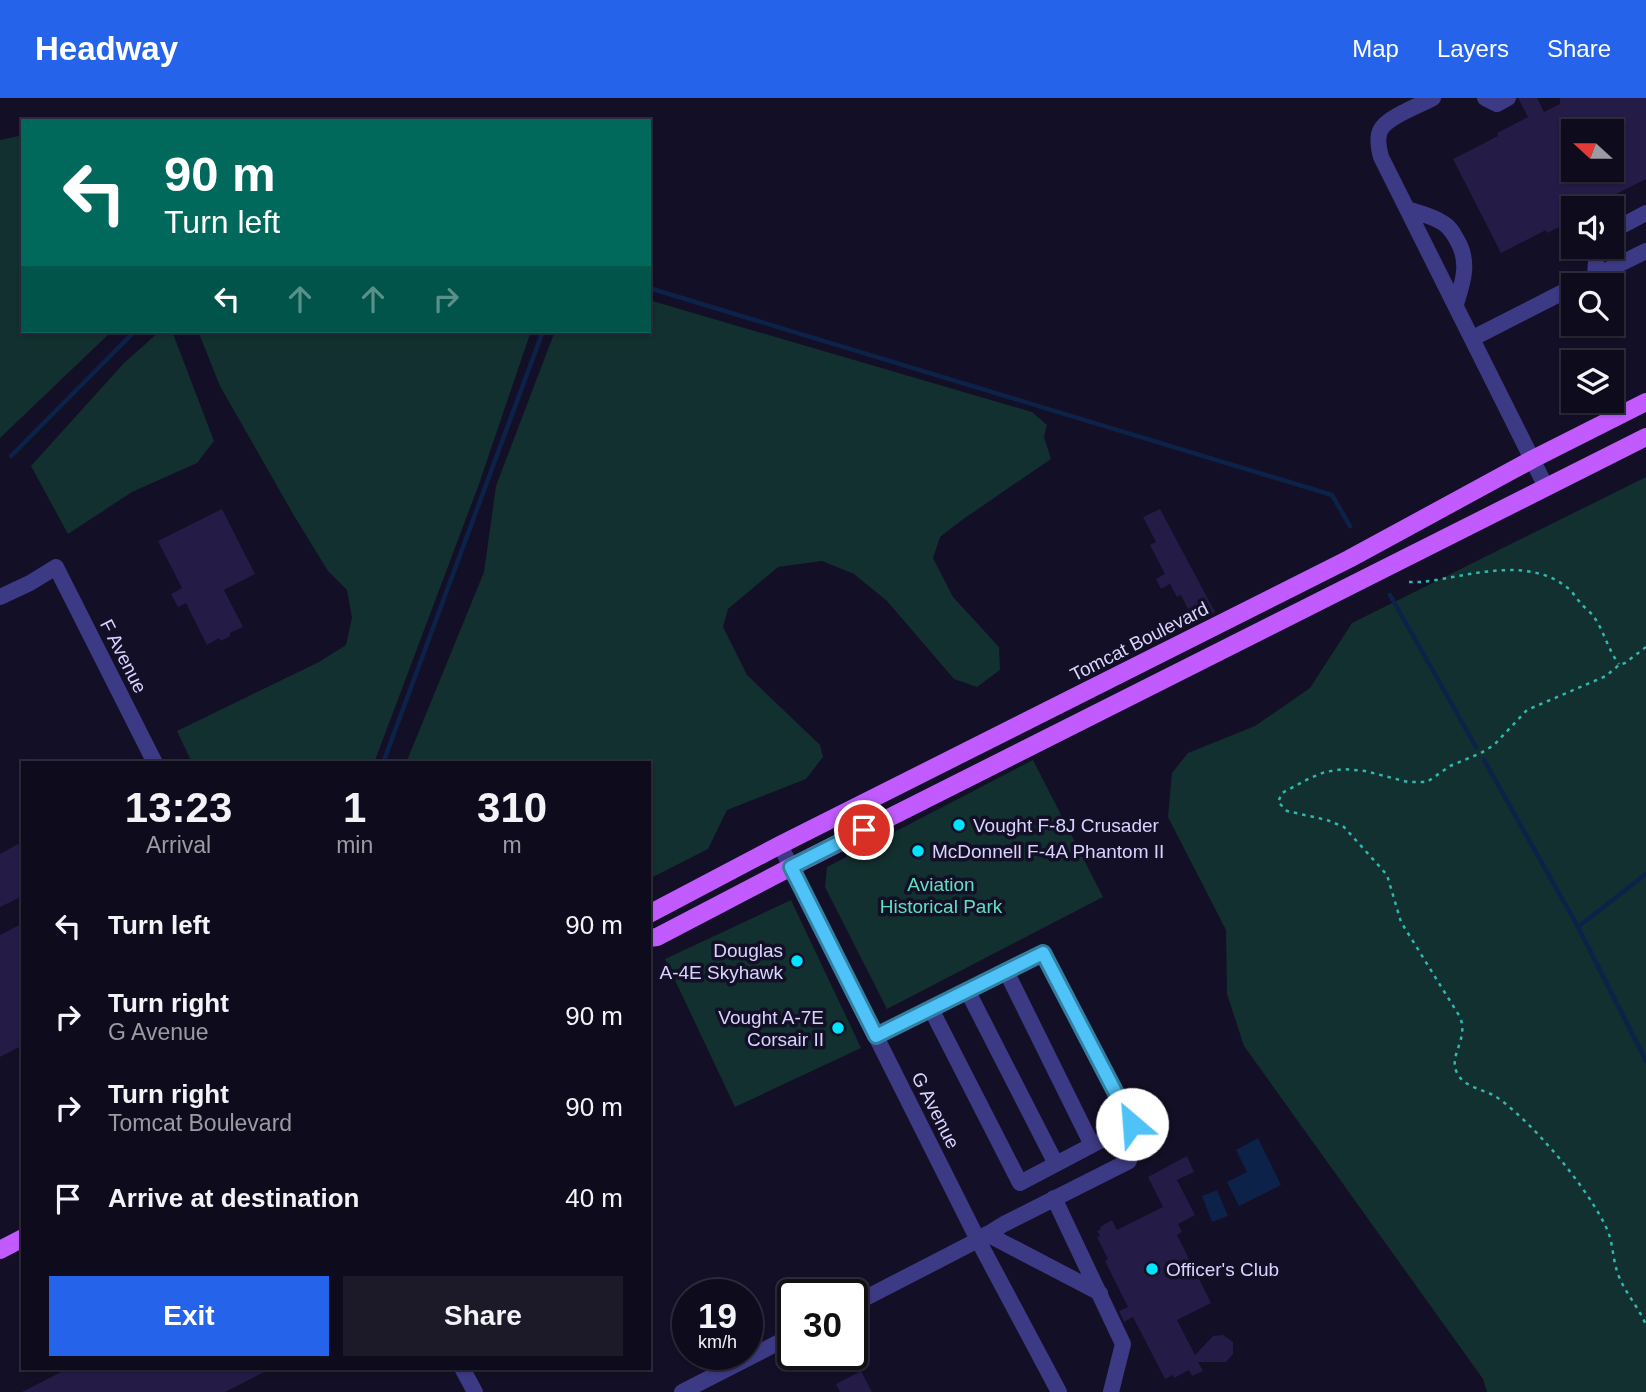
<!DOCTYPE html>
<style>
:root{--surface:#0e0b1c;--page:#1c1929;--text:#f1f3f6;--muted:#9b9ba3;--line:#2e2b3b;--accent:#2563eb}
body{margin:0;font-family:Helvetica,sans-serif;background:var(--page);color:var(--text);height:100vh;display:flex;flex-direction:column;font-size:26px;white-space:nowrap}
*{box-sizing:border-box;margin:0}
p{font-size:23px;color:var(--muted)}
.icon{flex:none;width:38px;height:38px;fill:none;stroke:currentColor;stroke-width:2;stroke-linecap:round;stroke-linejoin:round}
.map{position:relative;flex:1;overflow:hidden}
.sheet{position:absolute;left:21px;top:663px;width:630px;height:609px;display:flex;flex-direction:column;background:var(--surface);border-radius:0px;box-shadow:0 2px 5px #0004,0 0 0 2px var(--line)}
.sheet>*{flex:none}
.top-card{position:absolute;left:21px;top:21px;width:630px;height:214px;border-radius:0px;box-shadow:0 2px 5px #0004,0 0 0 2px var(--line);background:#00695c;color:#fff;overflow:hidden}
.needle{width:46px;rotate:291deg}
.fabs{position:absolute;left:1561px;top:21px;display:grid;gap:14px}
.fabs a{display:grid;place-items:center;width:63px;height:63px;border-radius:0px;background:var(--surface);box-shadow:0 2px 5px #0004,0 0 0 2px var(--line);font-size:35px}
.speed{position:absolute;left:672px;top:1181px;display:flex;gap:14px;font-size:35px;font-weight:700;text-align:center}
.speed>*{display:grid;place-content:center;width:91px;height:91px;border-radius:50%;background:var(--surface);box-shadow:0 2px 5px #0004,0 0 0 2px var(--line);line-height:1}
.speed small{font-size:18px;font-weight:400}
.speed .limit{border:4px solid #111;border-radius:10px;background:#fff;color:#111}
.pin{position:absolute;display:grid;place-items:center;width:60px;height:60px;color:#fff;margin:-30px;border:4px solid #fff;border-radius:50%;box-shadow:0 2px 7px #0007}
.me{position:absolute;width:77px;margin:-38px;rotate:333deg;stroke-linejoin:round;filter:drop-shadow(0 0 5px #0008)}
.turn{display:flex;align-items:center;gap:24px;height:147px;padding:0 28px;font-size:32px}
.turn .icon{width:91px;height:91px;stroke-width:2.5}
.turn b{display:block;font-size:49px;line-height:60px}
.lanes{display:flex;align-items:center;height:66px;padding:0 28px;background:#0003;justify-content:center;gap:35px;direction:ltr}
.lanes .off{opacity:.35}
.eta{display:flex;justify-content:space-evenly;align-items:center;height:119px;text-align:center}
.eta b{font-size:42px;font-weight:700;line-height:49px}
.action{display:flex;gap:14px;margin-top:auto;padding:14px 28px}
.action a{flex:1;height:80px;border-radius:0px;background:var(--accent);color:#fff;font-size:28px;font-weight:700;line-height:80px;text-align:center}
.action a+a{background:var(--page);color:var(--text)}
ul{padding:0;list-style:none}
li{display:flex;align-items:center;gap:21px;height:91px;padding:0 28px}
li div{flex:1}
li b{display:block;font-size:26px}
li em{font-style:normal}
header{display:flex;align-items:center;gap:42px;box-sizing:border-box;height:98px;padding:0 35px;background:var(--accent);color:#fff}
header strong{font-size:33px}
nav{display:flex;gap:38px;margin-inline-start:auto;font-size:24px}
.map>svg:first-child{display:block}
.green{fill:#12302f}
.water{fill:#0c2248}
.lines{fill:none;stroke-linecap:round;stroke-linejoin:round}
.stream{stroke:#0c2248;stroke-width:4.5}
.building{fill:#241b47;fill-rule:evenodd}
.path{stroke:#2fb8b0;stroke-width:2.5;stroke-dasharray:3.5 5;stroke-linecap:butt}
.minor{stroke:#3d3a85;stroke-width:16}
.major{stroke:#c25bff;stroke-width:18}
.route-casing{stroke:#337fa1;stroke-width:18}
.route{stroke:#4fc3f7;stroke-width:12}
.poi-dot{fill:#00e5ff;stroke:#130f26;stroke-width:2.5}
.labels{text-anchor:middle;stroke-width:7;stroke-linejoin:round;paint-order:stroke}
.street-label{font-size:19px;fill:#d9d4ff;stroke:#130f26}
.poi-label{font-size:19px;fill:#d9d4ff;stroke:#130f26;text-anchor:start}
.park-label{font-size:19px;fill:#5fe0c0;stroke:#130f26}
</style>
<header>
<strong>Headway</strong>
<nav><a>Map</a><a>Layers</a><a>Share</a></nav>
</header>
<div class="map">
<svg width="1646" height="1294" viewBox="0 0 1646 1294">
<rect width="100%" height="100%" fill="#130f26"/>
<path class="green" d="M23 37V233H112L0 340V42Z
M649 202 1032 314 1047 327 1044 339 1051 361 962 422 940 439 933 460 953 499 999 549 1000 572 977 589 954 581 887 503 854 476 822 463 778 469 728 511 723 529 747 577 820 647 823 659 806 681 727 712 708 751 649 781V665H406L484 474 496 388 555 233H649Z
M160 233H172L214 343 197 365 132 394 68 436 31 368 124 265Z
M198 233H531L479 386 374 665H192L177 633 319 564 346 547 352 520 347 492 328 473 293 416 220 288Z
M1646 379V1294H1487L1483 1281 1244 948 1227 896 1226 832 1168 719 1172 675 1188 655 1255 628 1310 590 1352 525Z
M1033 662 1103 799 887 911 825 789 827 769Z
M791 802 861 950 735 1009 665 861Z"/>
<path class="water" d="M1258 1040 1281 1087 1239 1108 1227 1084 1247 1074 1236 1052Z
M1217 1092 1228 1118 1212 1124 1202 1098Z"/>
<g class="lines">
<path class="stream" d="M649 190 1332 397 1350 428
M11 358 135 233
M1390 497 1476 649
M1484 662 1578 829 1646 963
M383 665 543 233
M1578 829 1646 776"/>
</g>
<path class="building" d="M1518 0H1537L1544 14 1560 6V0H1646V81L1588 110H1573V118L1562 124 1563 127 1547 135 1546 132 1501 155 1453 61 1498 38 1497 35 1528 19ZM1573 33H1612V72H1573Z
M222 411 255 476 224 492 243 529 230 535V538L221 543 219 540 207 547 186 505 178 509 171 496 182 490 158 443Z
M1160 411 1215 514 1200 523 1199 520 1194 523 1181 497 1177 499 1170 486 1161 491 1156 481 1165 476 1150 447 1156 444 1143 419Z
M18 746 23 755V798L0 809V756Z
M23 825V947L0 959V837Z
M1187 1058 1194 1074 1177 1082 1195 1117 1178 1126 1182 1134 1177 1137 1211 1205 1177 1222 1195 1257 1213 1238 1223 1237 1233 1244V1256L1226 1264H1198L1203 1273 1192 1278 1189 1272 1174 1280 1173 1277 1165 1281 1133 1219 1124 1224 1119 1213 1128 1209 1105 1163 1108 1161 1097 1139 1100 1138 1097 1133 1101 1131 1100 1129 1112 1122 1117 1132 1163 1109 1148 1079Z
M69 1270H272L225 1294H22Z
M861 1273 872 1294H840L836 1286Z"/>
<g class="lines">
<path class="path" d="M1409 484H1423C1469 478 1529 457 1569 491 1573 494 1575 499 1579 503 1583 509 1590 513 1594 519 1604 533 1608 552 1619 566
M1646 549 1625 565 1619 567 1606 578 1527 612 1494 647 1481 655 1450 668 1427 684H1408L1365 673 1344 671 1325 674 1310 680 1282 695 1278 704 1287 713 1327 722 1344 729 1380 769 1387 777 1401 824 1460 919C1469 942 1448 957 1457 975 1463 988 1481 991 1493 997 1505 1003 1534 1031 1544 1043 1565 1065 1593 1102 1606 1129 1614 1145 1612 1164 1620 1181 1627 1197 1639 1210 1646 1227"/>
<path class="minor" d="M1433 0C1423 5 1412 10 1402 15 1380 27 1374 33 1381 59L1546 389
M1485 0 1497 6 1508 0
M1407 111C1419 115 1433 118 1443 125 1450 129 1453 135 1457 142 1470 164 1463 184 1456 206
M1612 133 1646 115
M1595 178 1596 163 1600 149
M1577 187 1646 153
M1473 240 1573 189
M0 499 30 485 56 469 155 665
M780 747 978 1142 1059 1294
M1006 873 1092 1047
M967 892 1056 1066
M876 938C931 910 987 883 1043 855L1132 1026 1020 1085 931 911
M1054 1100 1123 1246 1111 1294
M987 1136 1100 1195
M852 1207 978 1142 1004 1126 1129 1063
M462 1270 475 1294
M682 1294 793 1237"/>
<path class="major" d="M649 816 780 747 1349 461 1533 361 1646 304
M649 840 657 839 791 769 1646 339
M0 1152 23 1140"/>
</g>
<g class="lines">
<g class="route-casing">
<path id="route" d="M864 732 791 769 876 938 1043 855 1132 1026"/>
</g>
<use href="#route" class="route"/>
</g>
<g class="poi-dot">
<circle cx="959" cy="727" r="7"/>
<circle cx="918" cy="753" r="7"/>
<circle cx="797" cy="863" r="7"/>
<circle cx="838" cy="930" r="7"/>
<circle cx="1152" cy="1171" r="7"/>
</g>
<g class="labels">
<g class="street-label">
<text transform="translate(1139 543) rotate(-27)" y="7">Tomcat Boulevard</text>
<text transform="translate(124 558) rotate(63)" y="7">F Avenue</text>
<text transform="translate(936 1012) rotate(63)" y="7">G Avenue</text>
</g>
<g class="poi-label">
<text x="973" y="734">Vought F-8J Crusader</text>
<text x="932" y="760">McDonnell F-4A Phantom II</text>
<text x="783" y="859" text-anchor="end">Douglas<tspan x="783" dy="22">A-4E Skyhawk</tspan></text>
<text x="824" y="926" text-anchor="end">Vought A-7E<tspan x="824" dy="22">Corsair II</tspan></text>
<text x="1166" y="1178">Officer's Club</text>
</g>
<g class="park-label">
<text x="941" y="793">Aviation<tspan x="941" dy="22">Historical Park</tspan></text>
</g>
</g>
</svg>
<div class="fabs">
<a><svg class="needle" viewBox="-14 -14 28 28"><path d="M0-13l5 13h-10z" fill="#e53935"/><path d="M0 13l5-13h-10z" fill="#9b9ba3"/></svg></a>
<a><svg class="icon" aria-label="sound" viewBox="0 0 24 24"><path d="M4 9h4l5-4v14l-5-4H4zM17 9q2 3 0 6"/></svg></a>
<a><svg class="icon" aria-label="search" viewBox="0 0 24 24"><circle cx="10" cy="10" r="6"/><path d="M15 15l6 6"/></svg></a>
<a><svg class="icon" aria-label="layers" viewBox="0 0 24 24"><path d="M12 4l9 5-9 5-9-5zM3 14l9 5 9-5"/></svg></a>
</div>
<div class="speed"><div>19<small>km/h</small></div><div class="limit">30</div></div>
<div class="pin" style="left:864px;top:732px;background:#d93025"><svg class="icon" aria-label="arrive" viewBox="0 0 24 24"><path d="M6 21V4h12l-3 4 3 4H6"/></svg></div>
<svg class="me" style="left:1132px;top:1026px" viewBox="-20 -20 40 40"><circle r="19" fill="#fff"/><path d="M0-13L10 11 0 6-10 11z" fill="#4fc3f7"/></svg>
<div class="top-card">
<div class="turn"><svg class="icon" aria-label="left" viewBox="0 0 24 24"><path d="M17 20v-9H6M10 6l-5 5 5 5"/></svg><div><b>90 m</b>Turn left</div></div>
<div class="lanes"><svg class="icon" aria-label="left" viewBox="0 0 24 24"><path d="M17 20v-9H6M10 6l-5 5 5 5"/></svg><svg class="icon off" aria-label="ahead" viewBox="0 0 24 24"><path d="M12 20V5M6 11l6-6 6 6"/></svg><svg class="icon off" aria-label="ahead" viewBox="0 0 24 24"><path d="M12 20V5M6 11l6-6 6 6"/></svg><svg class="icon off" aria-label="right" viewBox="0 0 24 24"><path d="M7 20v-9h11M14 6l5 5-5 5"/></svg></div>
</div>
<section class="sheet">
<div class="eta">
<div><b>13:23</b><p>Arrival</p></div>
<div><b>1</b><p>min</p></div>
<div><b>310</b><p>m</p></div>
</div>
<ul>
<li><svg class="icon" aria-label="left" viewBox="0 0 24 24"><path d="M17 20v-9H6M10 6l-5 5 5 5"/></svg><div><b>Turn left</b></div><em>90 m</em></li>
<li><svg class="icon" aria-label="right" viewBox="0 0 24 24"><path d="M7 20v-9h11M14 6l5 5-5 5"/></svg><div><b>Turn right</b><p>G Avenue</p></div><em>90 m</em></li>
<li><svg class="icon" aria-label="right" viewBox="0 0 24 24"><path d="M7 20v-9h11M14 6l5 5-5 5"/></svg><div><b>Turn right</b><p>Tomcat Boulevard</p></div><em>90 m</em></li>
<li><svg class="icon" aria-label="arrive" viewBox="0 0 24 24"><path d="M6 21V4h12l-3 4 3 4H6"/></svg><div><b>Arrive at destination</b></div><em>40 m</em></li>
</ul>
<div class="action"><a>Exit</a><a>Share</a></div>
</section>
</div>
